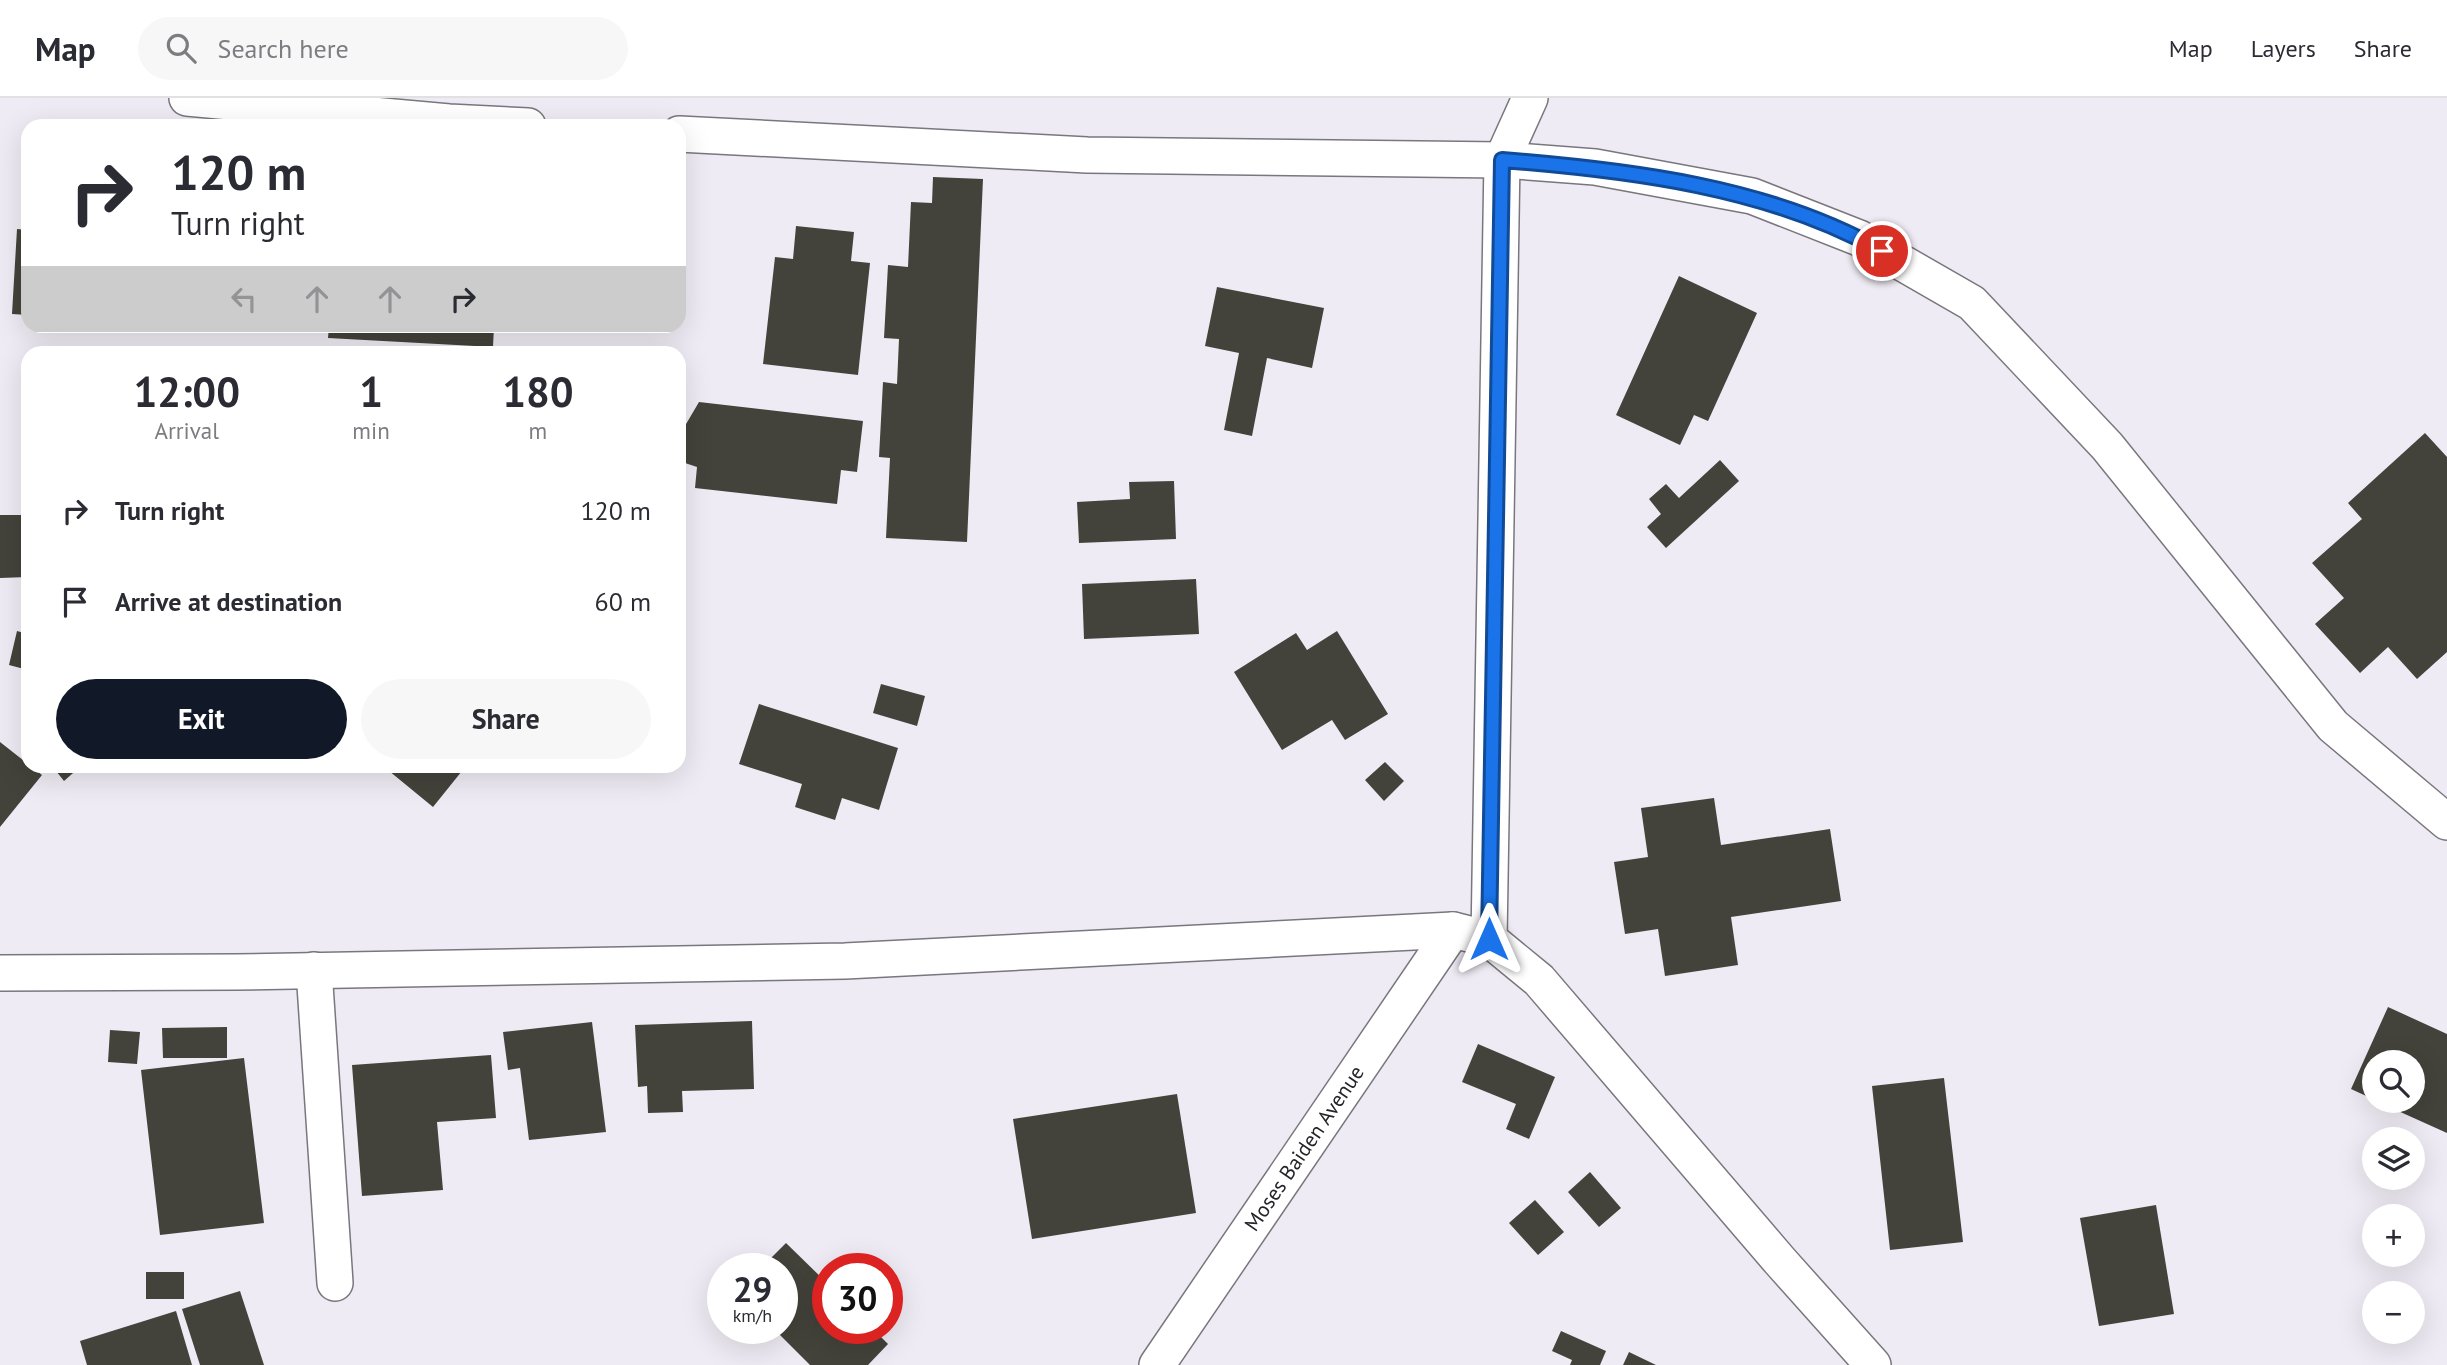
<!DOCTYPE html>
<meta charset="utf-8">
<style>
:root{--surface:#fff;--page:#f7f7f7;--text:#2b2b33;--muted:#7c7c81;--line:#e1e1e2;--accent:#111827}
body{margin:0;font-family:"PT Sans",sans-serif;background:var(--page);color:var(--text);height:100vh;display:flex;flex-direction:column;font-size:26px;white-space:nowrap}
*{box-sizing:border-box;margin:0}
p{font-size:23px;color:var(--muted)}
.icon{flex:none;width:38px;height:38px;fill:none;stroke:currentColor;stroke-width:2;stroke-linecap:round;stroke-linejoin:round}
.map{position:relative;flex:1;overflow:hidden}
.side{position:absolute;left:21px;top:248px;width:665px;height:427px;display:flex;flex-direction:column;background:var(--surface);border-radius:21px;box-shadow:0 7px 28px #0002}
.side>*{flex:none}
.banner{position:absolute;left:21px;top:21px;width:665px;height:214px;border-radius:21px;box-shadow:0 7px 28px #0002;background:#fff;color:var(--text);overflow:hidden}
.buttons{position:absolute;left:2362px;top:952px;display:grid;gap:14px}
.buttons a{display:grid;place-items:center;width:63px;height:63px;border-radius:50%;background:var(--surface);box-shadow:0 7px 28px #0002;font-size:35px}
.speed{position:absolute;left:707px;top:1155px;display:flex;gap:14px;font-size:35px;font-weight:700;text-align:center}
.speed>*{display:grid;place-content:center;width:91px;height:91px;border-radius:50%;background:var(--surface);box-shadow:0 7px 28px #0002;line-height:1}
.speed small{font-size:18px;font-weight:400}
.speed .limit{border:10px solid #d22;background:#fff;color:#111}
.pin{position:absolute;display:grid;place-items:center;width:60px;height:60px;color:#fff;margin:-30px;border:4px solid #fff;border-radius:50%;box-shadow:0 2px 7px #0007}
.me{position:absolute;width:77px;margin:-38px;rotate:0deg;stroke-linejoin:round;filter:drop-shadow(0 0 5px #0008)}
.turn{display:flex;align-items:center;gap:24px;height:147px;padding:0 35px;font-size:32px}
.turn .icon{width:91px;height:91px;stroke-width:2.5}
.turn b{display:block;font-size:49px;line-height:60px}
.lanes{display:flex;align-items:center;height:66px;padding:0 35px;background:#0003;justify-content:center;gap:35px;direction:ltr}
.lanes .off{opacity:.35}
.eta{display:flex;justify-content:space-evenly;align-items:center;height:119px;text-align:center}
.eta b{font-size:42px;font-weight:600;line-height:49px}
.action{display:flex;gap:14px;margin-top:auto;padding:14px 35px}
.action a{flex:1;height:80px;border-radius:42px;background:var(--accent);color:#fff;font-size:28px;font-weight:600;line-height:80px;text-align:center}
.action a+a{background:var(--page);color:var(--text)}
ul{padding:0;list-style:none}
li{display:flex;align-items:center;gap:21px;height:91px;padding:0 35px}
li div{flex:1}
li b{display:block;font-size:26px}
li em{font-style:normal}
header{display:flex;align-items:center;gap:42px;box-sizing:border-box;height:98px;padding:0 35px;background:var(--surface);border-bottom:2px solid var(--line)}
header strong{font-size:33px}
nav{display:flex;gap:38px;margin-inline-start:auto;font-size:24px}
.search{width:490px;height:63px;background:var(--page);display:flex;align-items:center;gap:18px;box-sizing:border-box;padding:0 24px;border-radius:38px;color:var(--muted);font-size:26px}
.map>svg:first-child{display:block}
.building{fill:#43433b}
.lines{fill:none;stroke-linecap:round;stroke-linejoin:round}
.minor-casing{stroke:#7a767e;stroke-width:38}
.minor{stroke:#fff;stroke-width:35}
.route-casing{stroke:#114b97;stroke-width:18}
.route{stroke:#1a73e8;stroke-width:12}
.labels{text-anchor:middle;stroke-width:7;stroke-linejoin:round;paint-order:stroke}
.street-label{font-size:21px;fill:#262428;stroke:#fff}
</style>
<header>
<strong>Map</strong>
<div class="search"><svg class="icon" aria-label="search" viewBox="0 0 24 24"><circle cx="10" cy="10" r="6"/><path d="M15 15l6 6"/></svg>Search here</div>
<nav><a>Map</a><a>Layers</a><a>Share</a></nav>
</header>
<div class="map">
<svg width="2447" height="1267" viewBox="0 0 2447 1267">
<rect width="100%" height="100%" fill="#efebf4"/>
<path class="building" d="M933 79 983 81 967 444 886 440 890 360 879 359 883 284 897 286 899 241 884 240 888 167 908 169 911 104 932 105Z
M796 128 854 134 851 163 870 165 858 277 763 266 775 159 793 161Z
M17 131 28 132V217L12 216Z
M1679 178 1757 215 1708 323 1694 317 1680 347 1616 317Z
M1217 189 1324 210 1312 270 1267 260 1252 338 1224 332 1239 255 1205 248Z
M329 228H494L493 249 328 240Z
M699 304 863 323 857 374 841 372 837 406 695 390 697 369 679 363V338Z
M2425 335 2447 359V554L2417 581 2388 549 2360 575 2315 526 2344 500 2312 465 2362 421 2348 405Z
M1720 362 1739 383 1666 450 1647 429 1661 416 1649 401 1666 386 1679 400Z
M1174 383 1176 441 1079 445 1077 404 1130 401 1129 384Z
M0 417H28V479L0 480Z
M1196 481 1199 536 1084 541 1082 486Z
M17 533 28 536V572L9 567Z
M1337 533 1388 616 1345 642 1332 622 1282 652 1234 574 1296 535 1307 552Z
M881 586 925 598 917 628 873 615Z
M759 606 898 650 879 712 842 700 835 722 795 709 802 686 739 666Z
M0 644 42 677 0 729Z
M1385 664 1404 683 1384 703 1365 682Z
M52 668H81L64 683Z
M383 668H466L433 709Z
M1714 700 1721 747 1830 731 1841 803 1731 819 1738 867 1665 878 1658 831 1625 836 1614 764 1648 759 1641 710Z
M2388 909 2447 936V1035L2376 1003H2413V964H2375V1002L2351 991Z
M752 923 754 991 682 993 683 1014 648 1015 647 988 638 989 635 927Z
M592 924 606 1034 529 1042 520 970 508 972 503 934Z
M227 929V960H163L162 930Z
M110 932 140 934 137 966 108 964Z
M1478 946 1555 979 1529 1041 1506 1031 1516 1006 1462 984Z
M491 957 496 1020 437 1024 443 1092 362 1098 352 967Z
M244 960 264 1125 160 1137 141 972Z
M1944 980 1963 1144 1890 1152 1872 988Z
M1177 996 1196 1115 1032 1141 1013 1021Z
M1590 1074 1621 1110 1599 1129 1568 1094Z
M1535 1102 1564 1134 1538 1157 1509 1125Z
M2156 1107 2174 1216 2099 1228 2080 1120Z
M786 1145 828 1186V1230H872L888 1246 868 1267H810L773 1230H782V1171H760Z
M146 1174H184V1201H146Z
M240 1193 264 1267H200L182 1211Z
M176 1213 192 1267H87L80 1243Z
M1561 1233 1606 1253 1600 1267H1570L1572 1262 1552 1253Z
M1629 1254 1656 1267H1623Z"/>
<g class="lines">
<g class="minor-casing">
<g id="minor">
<path d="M187 0 449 24 528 28"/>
<path d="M679 36 1087 57 1502 62 1595 69 1752 98 1859 140 1972 205 2107 348 2333 628 2447 724"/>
<path d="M1489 841 1502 62 1530 0"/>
<path d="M314 872 335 1185"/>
<path d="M0 875 236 874 845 863 1453 832 1489 841 1539 882 1780 1163 1873 1267"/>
<path id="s1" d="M1157 1267 1453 832"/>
</g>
</g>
<use href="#minor" class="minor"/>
</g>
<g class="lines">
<g class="route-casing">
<path id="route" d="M1489 841 1502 62C1629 72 1770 89 1882 153"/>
</g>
<use href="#route" class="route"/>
</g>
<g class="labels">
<g class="street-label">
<text dy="7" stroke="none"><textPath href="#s1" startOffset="262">Moses Baiden Avenue</textPath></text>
</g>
</g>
</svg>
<div class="buttons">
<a><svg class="icon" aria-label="search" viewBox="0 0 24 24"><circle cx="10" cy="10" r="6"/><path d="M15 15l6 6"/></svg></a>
<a><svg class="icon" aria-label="layers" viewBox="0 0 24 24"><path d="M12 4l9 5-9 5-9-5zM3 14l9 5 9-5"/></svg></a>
<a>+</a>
<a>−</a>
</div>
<div class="speed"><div>29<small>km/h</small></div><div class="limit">30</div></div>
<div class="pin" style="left:1882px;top:153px;background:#d93025"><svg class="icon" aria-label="arrive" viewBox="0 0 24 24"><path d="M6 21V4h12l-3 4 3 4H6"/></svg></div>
<svg class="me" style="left:1489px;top:841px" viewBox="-20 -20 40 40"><path d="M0-17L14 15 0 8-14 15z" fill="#1a73e8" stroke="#fff" stroke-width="4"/></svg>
<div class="banner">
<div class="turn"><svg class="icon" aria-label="right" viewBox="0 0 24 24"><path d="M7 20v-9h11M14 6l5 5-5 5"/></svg><div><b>120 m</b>Turn right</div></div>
<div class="lanes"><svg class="icon off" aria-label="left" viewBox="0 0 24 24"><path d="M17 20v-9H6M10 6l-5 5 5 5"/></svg><svg class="icon off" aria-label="ahead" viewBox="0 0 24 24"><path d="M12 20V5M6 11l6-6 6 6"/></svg><svg class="icon off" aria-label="ahead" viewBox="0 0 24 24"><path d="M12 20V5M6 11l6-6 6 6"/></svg><svg class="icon" aria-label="right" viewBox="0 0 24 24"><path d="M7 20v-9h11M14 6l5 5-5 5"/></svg></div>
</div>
<section class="side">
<div class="eta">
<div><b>12:00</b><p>Arrival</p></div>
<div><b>1</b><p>min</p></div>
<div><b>180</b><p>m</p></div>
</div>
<ul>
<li><svg class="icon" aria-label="right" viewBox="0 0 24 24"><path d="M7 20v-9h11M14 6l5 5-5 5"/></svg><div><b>Turn right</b></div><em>120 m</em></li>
<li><svg class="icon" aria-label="arrive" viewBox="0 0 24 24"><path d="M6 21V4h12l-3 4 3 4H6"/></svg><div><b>Arrive at destination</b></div><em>60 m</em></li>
</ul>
<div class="action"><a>Exit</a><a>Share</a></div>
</section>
</div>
